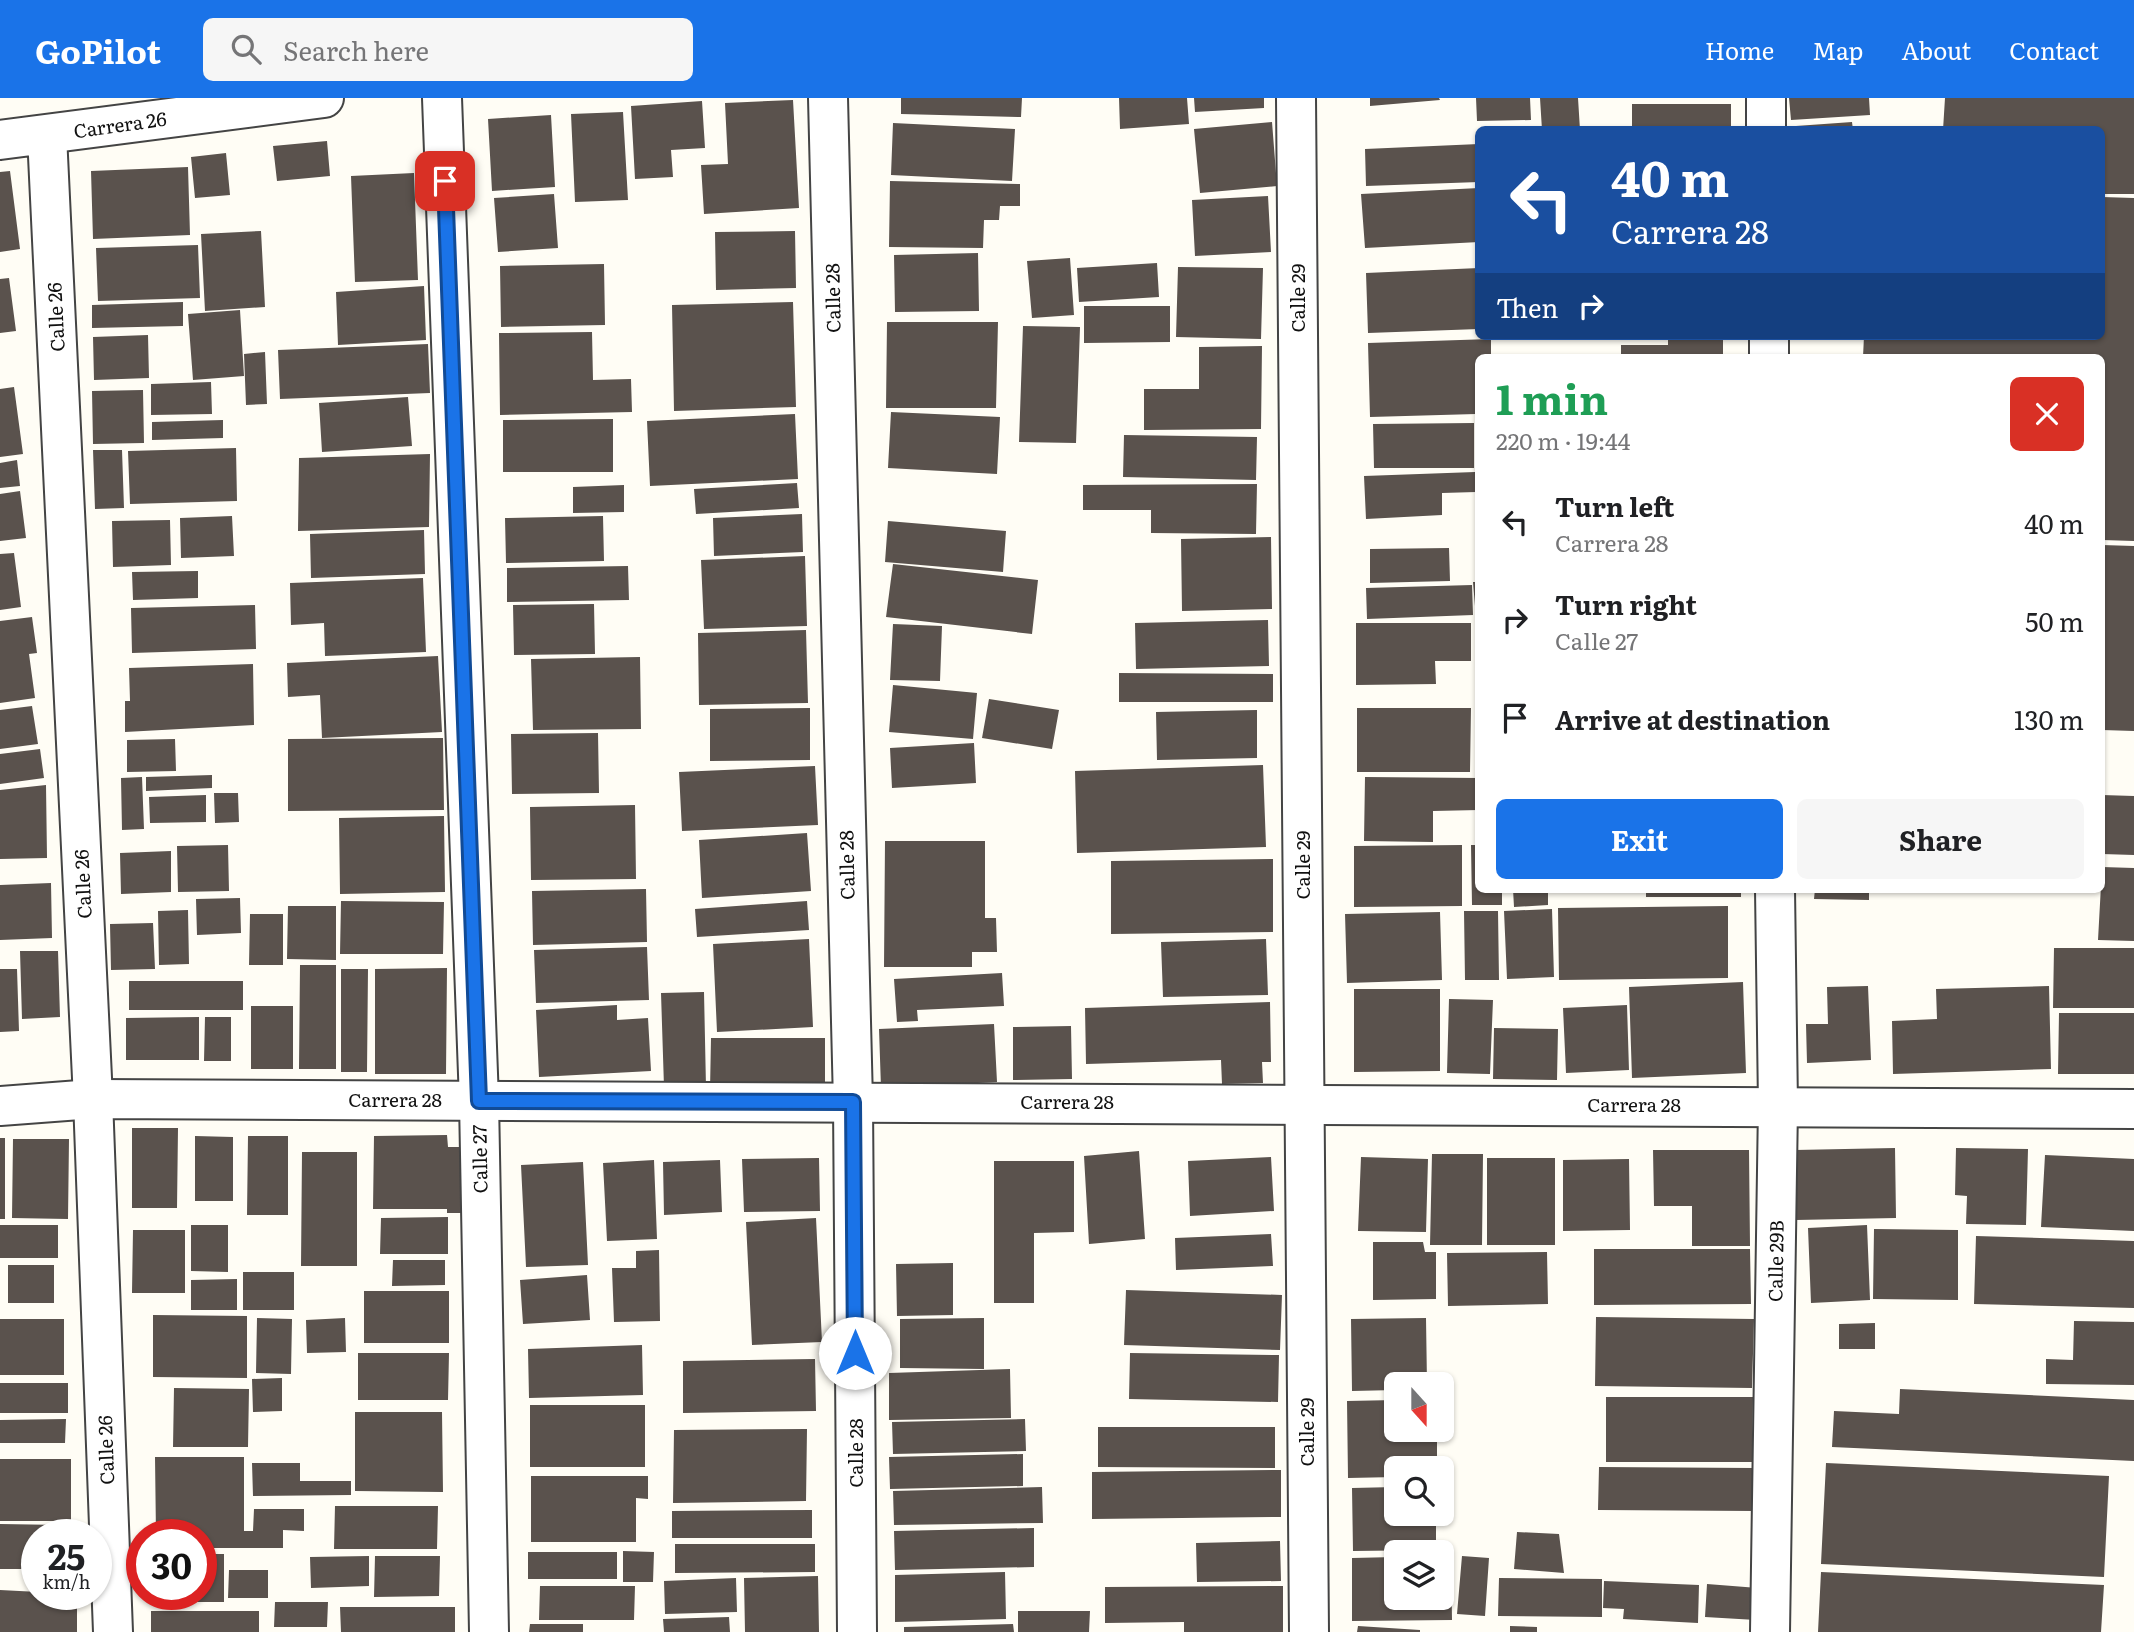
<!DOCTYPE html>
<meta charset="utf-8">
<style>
:root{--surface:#fff;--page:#f6f6f6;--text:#202124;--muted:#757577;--accent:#1a73e8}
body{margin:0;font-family:Literata,serif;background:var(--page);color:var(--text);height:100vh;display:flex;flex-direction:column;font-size:26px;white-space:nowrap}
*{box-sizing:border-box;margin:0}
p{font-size:23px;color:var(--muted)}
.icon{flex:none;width:38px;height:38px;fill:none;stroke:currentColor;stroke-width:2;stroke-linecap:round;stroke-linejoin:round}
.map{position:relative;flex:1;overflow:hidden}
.panel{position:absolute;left:1475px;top:256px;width:630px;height:539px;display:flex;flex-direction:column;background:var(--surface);border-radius:10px;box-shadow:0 2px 5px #0004}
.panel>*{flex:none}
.banner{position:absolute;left:1475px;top:28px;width:630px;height:214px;border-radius:10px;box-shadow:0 2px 5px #0004;background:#1a4fa0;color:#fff;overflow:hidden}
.needle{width:46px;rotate:159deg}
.fabs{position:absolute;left:1384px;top:1274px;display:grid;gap:14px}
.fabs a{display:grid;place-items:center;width:70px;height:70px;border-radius:10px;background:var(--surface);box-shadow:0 2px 5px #0004;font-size:35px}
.speed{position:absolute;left:21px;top:1421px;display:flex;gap:14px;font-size:35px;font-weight:700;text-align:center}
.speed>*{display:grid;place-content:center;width:91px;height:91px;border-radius:50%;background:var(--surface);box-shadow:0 2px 5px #0004;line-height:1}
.speed small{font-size:18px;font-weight:400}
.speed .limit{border:10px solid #d22;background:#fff;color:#111}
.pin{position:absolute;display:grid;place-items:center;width:60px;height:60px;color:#fff;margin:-30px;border-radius:14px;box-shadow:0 4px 10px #0006}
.me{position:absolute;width:77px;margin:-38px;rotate:0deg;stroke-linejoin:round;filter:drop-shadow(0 0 5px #0008)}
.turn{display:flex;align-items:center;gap:24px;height:147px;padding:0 21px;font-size:32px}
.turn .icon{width:91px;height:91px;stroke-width:2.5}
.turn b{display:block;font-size:49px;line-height:60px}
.then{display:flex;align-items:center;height:66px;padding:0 21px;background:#0003;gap:14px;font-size:26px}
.round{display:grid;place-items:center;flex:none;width:74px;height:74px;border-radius:10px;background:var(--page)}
.summary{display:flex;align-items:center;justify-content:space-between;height:119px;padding:0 21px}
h1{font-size:42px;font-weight:700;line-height:52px;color:#1e9e55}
.action{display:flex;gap:14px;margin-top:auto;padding:14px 21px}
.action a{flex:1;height:80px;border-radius:10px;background:var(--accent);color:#fff;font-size:28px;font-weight:700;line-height:80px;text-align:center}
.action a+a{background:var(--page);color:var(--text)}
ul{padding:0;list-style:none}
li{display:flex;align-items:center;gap:21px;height:98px;padding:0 21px}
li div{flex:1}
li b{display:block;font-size:26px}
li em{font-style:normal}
header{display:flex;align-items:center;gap:42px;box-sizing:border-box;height:98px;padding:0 35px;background:var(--accent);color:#fff}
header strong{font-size:33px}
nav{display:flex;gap:38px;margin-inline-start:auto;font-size:24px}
.search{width:490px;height:63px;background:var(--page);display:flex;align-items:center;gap:18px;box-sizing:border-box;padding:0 24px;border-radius:10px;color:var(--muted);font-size:26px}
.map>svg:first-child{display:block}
.building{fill:#5a524d}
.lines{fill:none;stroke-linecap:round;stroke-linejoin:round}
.minor-casing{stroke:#444;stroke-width:42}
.tertiary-casing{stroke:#444;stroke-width:42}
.minor{stroke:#fff;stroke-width:38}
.tertiary{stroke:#fff;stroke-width:38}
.route-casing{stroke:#114b97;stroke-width:18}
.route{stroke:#1a73e8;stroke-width:12}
.labels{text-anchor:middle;stroke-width:7;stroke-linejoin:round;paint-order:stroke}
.street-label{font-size:19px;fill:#111;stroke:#fff}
</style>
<header>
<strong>GoPilot</strong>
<div class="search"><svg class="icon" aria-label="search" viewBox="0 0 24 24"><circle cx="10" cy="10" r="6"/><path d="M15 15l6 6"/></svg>Search here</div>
<nav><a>Home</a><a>Map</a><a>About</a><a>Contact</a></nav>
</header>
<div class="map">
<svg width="2134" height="1534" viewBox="0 0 2134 1534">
<rect width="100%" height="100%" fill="#fffdf5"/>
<path class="building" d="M901 0H1022L1021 19 901 16Z
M1119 0H1187L1189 26 1120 31Z
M1194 0H1264V10L1195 14Z
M1370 0H1439L1440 2 1370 8Z
M1476 0H1530L1531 22 1477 23Z
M1540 0H1578L1580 32H1542Z
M1789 0H1869L1870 17 1791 22Z
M1945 0H2134V96H2102V32H1943Z
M793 2 799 110 704 116 701 67 728 66 725 5Z
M702 3 705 50 671 52 673 79 635 81 631 8Z
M1632 6H1731V32H1632Z
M623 14 628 102 575 104 571 16Z
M551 17 555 89 492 93 488 21Z
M1272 24 1277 88 1200 95 1194 31Z
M1852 24 1853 32H1796V28Z
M893 25 1015 31 1012 83 891 77Z
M327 43 330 78 277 83 273 48Z
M1479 46V84L1366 88 1365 51Z
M226 55 230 97 195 100 191 59Z
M188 69 190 137 93 141 91 73Z
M10 73 20 151 0 154V74Z
M414 75 418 182 355 184 351 78Z
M890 83 1020 86V108H1000L999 122H984L983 150 889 149Z
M1479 90V144L1365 150 1361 96Z
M554 96 558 150 498 154 494 100Z
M1268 98 1271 154 1195 158 1192 102Z
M2102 99 2134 100V443L2102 442V259H1863L1864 238H2102Z
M261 133 265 209 205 213 201 136Z
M795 133 796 190 716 192 715 134Z
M198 147 200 200 98 203 96 150Z
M978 155 979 213 895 214 894 157Z
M1070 160 1074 217 1032 220 1027 163Z
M1157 165 1159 199 1079 204 1077 170Z
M604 166 605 227 501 229 500 168Z
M1178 169 1263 170 1261 241 1176 239Z
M1479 170V231L1368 235 1366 175Z
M9 180 16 233 0 235V181Z
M424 188 426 242 338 247 336 194Z
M183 204V228L92 230V207Z
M793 204 796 309 674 313 672 207Z
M1084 208H1170V244L1084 245Z
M240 212 244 278 193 282 188 216Z
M887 224H998L996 310H886Z
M1023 228 1080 229 1076 345 1019 344Z
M592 234 593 282 631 281 632 314 500 317 499 235Z
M148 237 149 280 94 282 93 239Z
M1668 238H1723V259H1621V247H1668Z
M1491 241V259H1479V268H1475L1476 316 1370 319 1368 245Z
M428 246 430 295 280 301 278 252Z
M1262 248 1261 331 1144 332V291H1199V249Z
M265 254 267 306 246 307 244 256Z
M211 284 212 316 151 317V286Z
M14 289 23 356 0 359V291Z
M143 292 144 345 93 346 92 293Z
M408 299 412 348 322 354 319 305Z
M891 314 1000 319 997 376 888 370Z
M795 316 798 381 650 388 647 323Z
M613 321V374H503V322Z
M223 322V340L152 342V324Z
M1474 325V370H1374L1373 326Z
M1124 337 1257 339 1256 382 1123 379Z
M236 350 237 403 130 406 128 353Z
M93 352H122L124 410 95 411Z
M430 356 429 429 298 433 299 360Z
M17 362 20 388 0 390V365Z
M1475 374 1476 394 1442 395V417L1366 421 1364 378Z
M797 385 799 410 696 416 694 391Z
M1257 386 1256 436 1151 435V412H1083V387Z
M624 387V414L573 415V389Z
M20 393 26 440 0 443V396Z
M802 416 803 454 714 458 713 420Z
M232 418 234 458 181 460 180 420Z
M603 418 604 463 506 465 505 420Z
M170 422 171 467 113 469 112 423Z
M888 423 1006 433 1003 474 885 464Z
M424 432 425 476 311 480 310 436Z
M1271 439 1272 511 1182 513 1181 441Z
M2102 447 2134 448V633L2102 632Z
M1449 450 1450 483 1370 485V451Z
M14 455 21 509 0 512V456Z
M805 458 807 528 704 531 701 462Z
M893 466 1038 482 1032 536 886 519Z
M628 468 629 502 507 504V470Z
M198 473V500L133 502 132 474Z
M423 480 426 554 325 558 324 525 291 527 290 485Z
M1473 484H1479V520H1476Z
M1472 487 1473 517 1367 521 1366 490Z
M594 506 595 556 514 557 513 507Z
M255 507 256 551 132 555 131 510Z
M32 519 37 555 29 556 35 600 0 605V523Z
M1268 522 1269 568 1136 571 1135 525Z
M1356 525H1471V563H1435L1436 586 1356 587Z
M893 526 942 528 940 583 890 582Z
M806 532 808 605 699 607 698 535Z
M438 558 442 634 322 640 320 597 288 599 287 565Z
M640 559 641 631 533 632 531 561Z
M253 566 254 627 125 634V603H130L129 570Z
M1119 575 1273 576V604H1119Z
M893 587 977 595 973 641 889 634Z
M989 601 1059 612 1052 651 982 640Z
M32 608 38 646 0 651V612Z
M810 610V662L710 663V611Z
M1357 610H1471L1470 674H1357Z
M1257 612V660L1157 662 1156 614Z
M598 635 599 695 512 696 511 636Z
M443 640 444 712 288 713V641Z
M175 641 176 673 127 674V642Z
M974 645 976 685 892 690 890 650Z
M40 651 44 680 0 686V656Z
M1263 667 1266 749 1077 755 1075 673Z
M815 668 818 727 682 733 679 674Z
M212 677V690L146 693V679Z
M142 679 144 731 122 732 121 680Z
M1365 679 1479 680V712L1433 713V744L1364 743Z
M46 687 47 760 0 761V692Z
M214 695H238L239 724 215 725Z
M206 697V724L150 725 149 699Z
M2102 697 2134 698V757L2102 756Z
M635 707 636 781 531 782 530 709Z
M444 718 445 794 340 796 339 720Z
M807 735 811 793 702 800 699 742Z
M885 743H985V820H996L997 854H972V869H884Z
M228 747 229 793 178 794 177 748Z
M1462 747V808L1354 809V748Z
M1471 747H1479V791H1502V807H1472Z
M171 753V794L121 796 120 755Z
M1273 761V834L1111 836V763Z
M2102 769 2134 770V843L2098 842Z
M51 785 52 840 0 842V787Z
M646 791 647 844 533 847 532 793Z
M1513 791H1548V807L1514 809Z
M1646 791H1741V799H1646Z
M1815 791H1869V802L1814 801Z
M240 800 241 835 197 837 196 801Z
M341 803 444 804 443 856H340Z
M807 803 809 832 697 839 695 811Z
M288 808H336V862L287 861Z
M1728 808V880L1559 882 1558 810Z
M1552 811 1554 879 1507 881 1504 813Z
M188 812 189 866 159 867 158 813Z
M1464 813H1498L1499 882H1465Z
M1440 814 1442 882 1347 885 1345 816Z
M250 816H283V867H249Z
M153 825 155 871 111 872 110 826Z
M809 841 813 929 717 934 713 846Z
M1266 841 1268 897 1163 899 1161 844Z
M647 849 649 902 536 905 534 852Z
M2054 850H2134V910H2053Z
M20 853H58L60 919 22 921Z
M300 867H336V971H299Z
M447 870 446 976H375V871Z
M0 871H17L19 933 0 934Z
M341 871H368L367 974H341Z
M1002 875 1004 908 917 912 918 923 897 924 894 881Z
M129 883H243V912H129Z
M1743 884 1746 975 1632 980 1629 889Z
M1868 888 1871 962 1807 965 1806 926H1828L1827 889Z
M2049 888 2051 971 1893 976 1892 923 1937 921 1936 891Z
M1354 891H1440V973L1354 974Z
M704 894 706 989H664L661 895Z
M1449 901 1493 902 1490 976 1447 975Z
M1270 904 1271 964H1262L1263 985 1222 986 1221 962 1086 966 1085 910Z
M617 907V922L648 920 651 973 539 979 536 912Z
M1627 907 1629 972 1566 975 1563 910Z
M251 908H293V971H251Z
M2059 915H2134V976H2058Z
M199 919V962H126V920Z
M205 919H231V963H204Z
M994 926 997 984 881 990 879 931Z
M1071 928 1072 981 1013 982V929Z
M1494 930 1558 931 1557 982 1493 981Z
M711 940H825V992H710Z
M132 1030H178L177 1110H132Z
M447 1037 448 1049H467L466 1115H447V1111H373L374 1038Z
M195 1038 233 1039V1103H195Z
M248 1038H288V1117H247Z
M0 1040H5V1121H0Z
M13 1041H69L68 1121 12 1120Z
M1895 1050 1896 1120 1796 1122 1795 1052Z
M1956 1050 2028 1051 2026 1127 1966 1126 1967 1098 1955 1097Z
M1653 1052H1749L1750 1148H1692V1108H1654Z
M1139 1053 1145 1141 1089 1146 1084 1058Z
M302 1054H357V1168H301Z
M1432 1056H1483L1482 1147H1430Z
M2045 1057 2134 1061V1133L2041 1129Z
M1271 1059 1274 1113 1190 1118 1188 1063Z
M1361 1059 1428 1061 1426 1134 1358 1133Z
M819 1060 820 1113 744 1114 742 1061Z
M1487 1060H1555V1147H1487Z
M1629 1061 1630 1132 1563 1133V1062Z
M654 1062 657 1141 607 1143 603 1065Z
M720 1062 722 1114 664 1117 663 1064Z
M994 1063H1074V1134L1034 1135V1205H994Z
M583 1064 588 1167 526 1169 521 1067Z
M448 1119V1156H380L381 1120Z
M816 1120 822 1244 752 1247 746 1124Z
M0 1127H58V1160H0Z
M191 1127H228V1174L191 1173Z
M1867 1127 1870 1202 1811 1205 1808 1130Z
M1874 1131 1958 1132V1202L1873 1201Z
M133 1132H185V1195H132Z
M1271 1136 1273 1168 1176 1172 1175 1140Z
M1976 1138 2134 1143V1210L1974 1206Z
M1373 1144H1423L1425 1154H1436V1201L1373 1202Z
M1594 1151H1750L1751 1206 1594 1207Z
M659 1152 660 1223 614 1224 612 1170H636V1153Z
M1547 1154 1548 1206 1448 1208 1447 1155Z
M393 1162H445V1187L392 1188Z
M953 1165V1217L897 1218 896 1166Z
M8 1167H54V1205H8Z
M243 1174H294V1212H243Z
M587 1177 590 1222 523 1226 520 1182Z
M237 1181V1212H191V1182Z
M1126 1192 1282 1197 1280 1252 1124 1247Z
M364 1193H449V1245H364Z
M153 1217 247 1218V1280L153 1279Z
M1596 1219 1754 1221 1752 1290 1595 1288Z
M257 1220 292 1221 291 1276 256 1275Z
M345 1220 346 1254 307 1255 306 1222Z
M984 1220V1271L900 1270V1221Z
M1426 1220 1427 1286H1396V1292L1352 1293 1351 1221Z
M0 1221H64V1277H0Z
M2074 1223 2134 1224V1287L2046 1286V1261L2073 1262Z
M1875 1225V1251H1839V1226Z
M642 1247 643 1297 529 1300 528 1251Z
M358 1255H449L448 1302H358Z
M1130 1255 1279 1257 1278 1304 1129 1301Z
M815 1261 816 1313 683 1315V1263Z
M1010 1271 1011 1320 889 1322V1275Z
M282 1280V1313L253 1314 252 1281Z
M0 1285H68V1315H0Z
M174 1290 249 1291 248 1349H173Z
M1900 1291 2134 1302V1363L1832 1349 1834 1313 1899 1316Z
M1606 1299H1753L1752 1364H1606Z
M1396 1302V1332H1437V1370H1396V1379L1348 1380 1347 1303Z
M530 1307H645V1369H530Z
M355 1314H442L443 1394 355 1393Z
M66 1321 65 1345H0V1322Z
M1025 1321 1026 1353 893 1356 892 1324Z
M1098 1329H1275V1370L1098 1369Z
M807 1331 806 1403 673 1405 674 1332Z
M1023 1356V1388L890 1391 889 1359Z
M155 1359H244V1433H253L254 1411H304V1433L283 1432V1450H201V1437H156Z
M0 1361H71V1423H0Z
M252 1365H300V1383H351V1397L253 1398Z
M1826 1365 2109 1378 2104 1479 1821 1466Z
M1599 1369 1754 1370V1413L1598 1412Z
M1281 1372V1419L1092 1421V1374Z
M531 1378H648V1401L636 1400V1444H531Z
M1042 1389 1043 1425 894 1427 893 1393Z
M1396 1389V1416H1436V1452L1353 1453 1352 1390Z
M335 1408H438L437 1451H334Z
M812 1412V1440H672V1413Z
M0 1426 63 1427V1437H37V1471H0Z
M1034 1430V1469L895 1472 894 1433Z
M1517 1434 1559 1436 1564 1475 1514 1471Z
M1280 1443 1281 1483 1197 1484 1196 1445Z
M675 1446H815V1474L675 1475Z
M623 1453 654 1454 653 1484H623Z
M528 1454H617V1481H528Z
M201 1456H224V1504H149V1496H201Z
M369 1458V1488L311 1490 310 1459Z
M375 1458H440L439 1498 374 1499Z
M1462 1458 1489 1460 1485 1518 1457 1516Z
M1396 1459V1500H1442V1459H1451L1452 1522 1352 1523V1460Z
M229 1472H268V1500H228Z
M1005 1474 1006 1521 895 1524V1477Z
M1821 1474 2104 1487 2101 1534H1818Z
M818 1478 819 1534H745L744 1480Z
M736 1480 737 1514 665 1516 664 1483Z
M1499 1480 1602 1481V1519L1498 1518Z
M1604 1483 1699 1487 1698 1525 1623 1521 1624 1511 1603 1510Z
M1707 1486 1758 1490 1756 1522 1705 1519Z
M540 1488H635L634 1522H539Z
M1283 1488V1534H1184V1524L1105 1525V1489Z
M0 1492 77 1496V1534H0Z
M275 1504H328L327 1529H274Z
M340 1509H455V1534H341Z
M151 1513H259V1534H151Z
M1018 1513H1090L1089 1534H1018Z
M729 1519 730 1534H664L663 1521Z
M530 1526H583V1534H529Z
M1013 1526 1014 1534H904V1529Z
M1358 1528 1420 1532V1534H1357Z
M1510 1528 1537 1529V1534H1510Z"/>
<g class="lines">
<g class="minor-casing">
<path id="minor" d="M442 0 479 1003 489 1534
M828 0 853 1004 857 1534
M1296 0 1309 1534
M1766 0V32
M47 37 93 1001 113 1534
M0 42 324 0
M1769 238V259
M1770 1534 1778 1007 1775 791"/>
</g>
<g class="tertiary-casing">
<path id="tertiary" d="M0 1008 93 1001 2134 1011"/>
</g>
<use href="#minor" class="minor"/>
<use href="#tertiary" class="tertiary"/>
</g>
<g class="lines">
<g class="route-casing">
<path id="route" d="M445 83 479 1003 853 1004 855 1255"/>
</g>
<use href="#route" class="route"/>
</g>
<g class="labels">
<g class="street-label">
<text transform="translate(120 27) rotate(-8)" y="7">Carrera 26</text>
<text transform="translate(833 200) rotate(-91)" y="7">Calle 28</text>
<text transform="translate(1298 200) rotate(-90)" y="7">Calle 29</text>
<text transform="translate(56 219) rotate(-93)" y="7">Calle 26</text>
<text transform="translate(847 767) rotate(-91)" y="7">Calle 28</text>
<text transform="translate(1303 767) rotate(-90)" y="7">Calle 29</text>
<text transform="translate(83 786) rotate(-93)" y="7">Calle 26</text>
<text x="395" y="1009">Carrera 28</text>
<text x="1067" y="1011">Carrera 28</text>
<text x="1634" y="1014">Carrera 28</text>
<text transform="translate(480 1061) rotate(-91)" y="7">Calle 27</text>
<text transform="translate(1776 1163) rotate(-89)" y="7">Calle 29B</text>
<text transform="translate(1307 1334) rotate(-90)" y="7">Calle 29</text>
<text transform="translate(106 1352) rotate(-92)" y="7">Calle 26</text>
<text transform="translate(856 1355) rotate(-90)" y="7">Calle 28</text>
</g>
</g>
</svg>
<div class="fabs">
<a><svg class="needle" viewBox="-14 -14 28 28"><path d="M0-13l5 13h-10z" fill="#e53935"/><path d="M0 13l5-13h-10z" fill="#757577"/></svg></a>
<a><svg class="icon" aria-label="search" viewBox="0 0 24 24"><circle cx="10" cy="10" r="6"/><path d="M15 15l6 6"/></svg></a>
<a><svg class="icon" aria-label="layers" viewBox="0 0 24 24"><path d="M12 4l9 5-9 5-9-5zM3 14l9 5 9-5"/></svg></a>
</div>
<div class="speed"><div>25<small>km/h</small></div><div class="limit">30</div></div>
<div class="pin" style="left:445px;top:83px;background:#d93025"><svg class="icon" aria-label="arrive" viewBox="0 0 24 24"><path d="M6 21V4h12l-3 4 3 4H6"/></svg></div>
<svg class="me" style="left:855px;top:1255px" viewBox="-20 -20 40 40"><circle r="19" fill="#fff"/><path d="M0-13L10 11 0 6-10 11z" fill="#1a73e8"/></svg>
<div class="banner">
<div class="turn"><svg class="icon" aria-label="left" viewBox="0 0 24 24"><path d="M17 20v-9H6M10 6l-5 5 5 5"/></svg><div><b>40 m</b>Carrera 28</div></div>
<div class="then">Then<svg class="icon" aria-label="right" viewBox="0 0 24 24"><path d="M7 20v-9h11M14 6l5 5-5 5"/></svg></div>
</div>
<section class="panel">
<div class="summary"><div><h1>1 min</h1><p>220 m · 19:44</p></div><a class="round" style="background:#d93025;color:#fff"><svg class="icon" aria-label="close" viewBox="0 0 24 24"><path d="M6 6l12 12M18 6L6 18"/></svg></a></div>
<ul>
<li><svg class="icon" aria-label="left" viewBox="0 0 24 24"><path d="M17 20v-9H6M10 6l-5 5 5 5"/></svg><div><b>Turn left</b><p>Carrera 28</p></div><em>40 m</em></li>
<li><svg class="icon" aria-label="right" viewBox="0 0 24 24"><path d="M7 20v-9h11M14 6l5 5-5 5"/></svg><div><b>Turn right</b><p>Calle 27</p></div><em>50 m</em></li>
<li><svg class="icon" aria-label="arrive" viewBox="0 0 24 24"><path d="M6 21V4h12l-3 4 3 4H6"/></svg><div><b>Arrive at destination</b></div><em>130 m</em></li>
</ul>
<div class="action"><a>Exit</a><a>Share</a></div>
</section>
</div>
